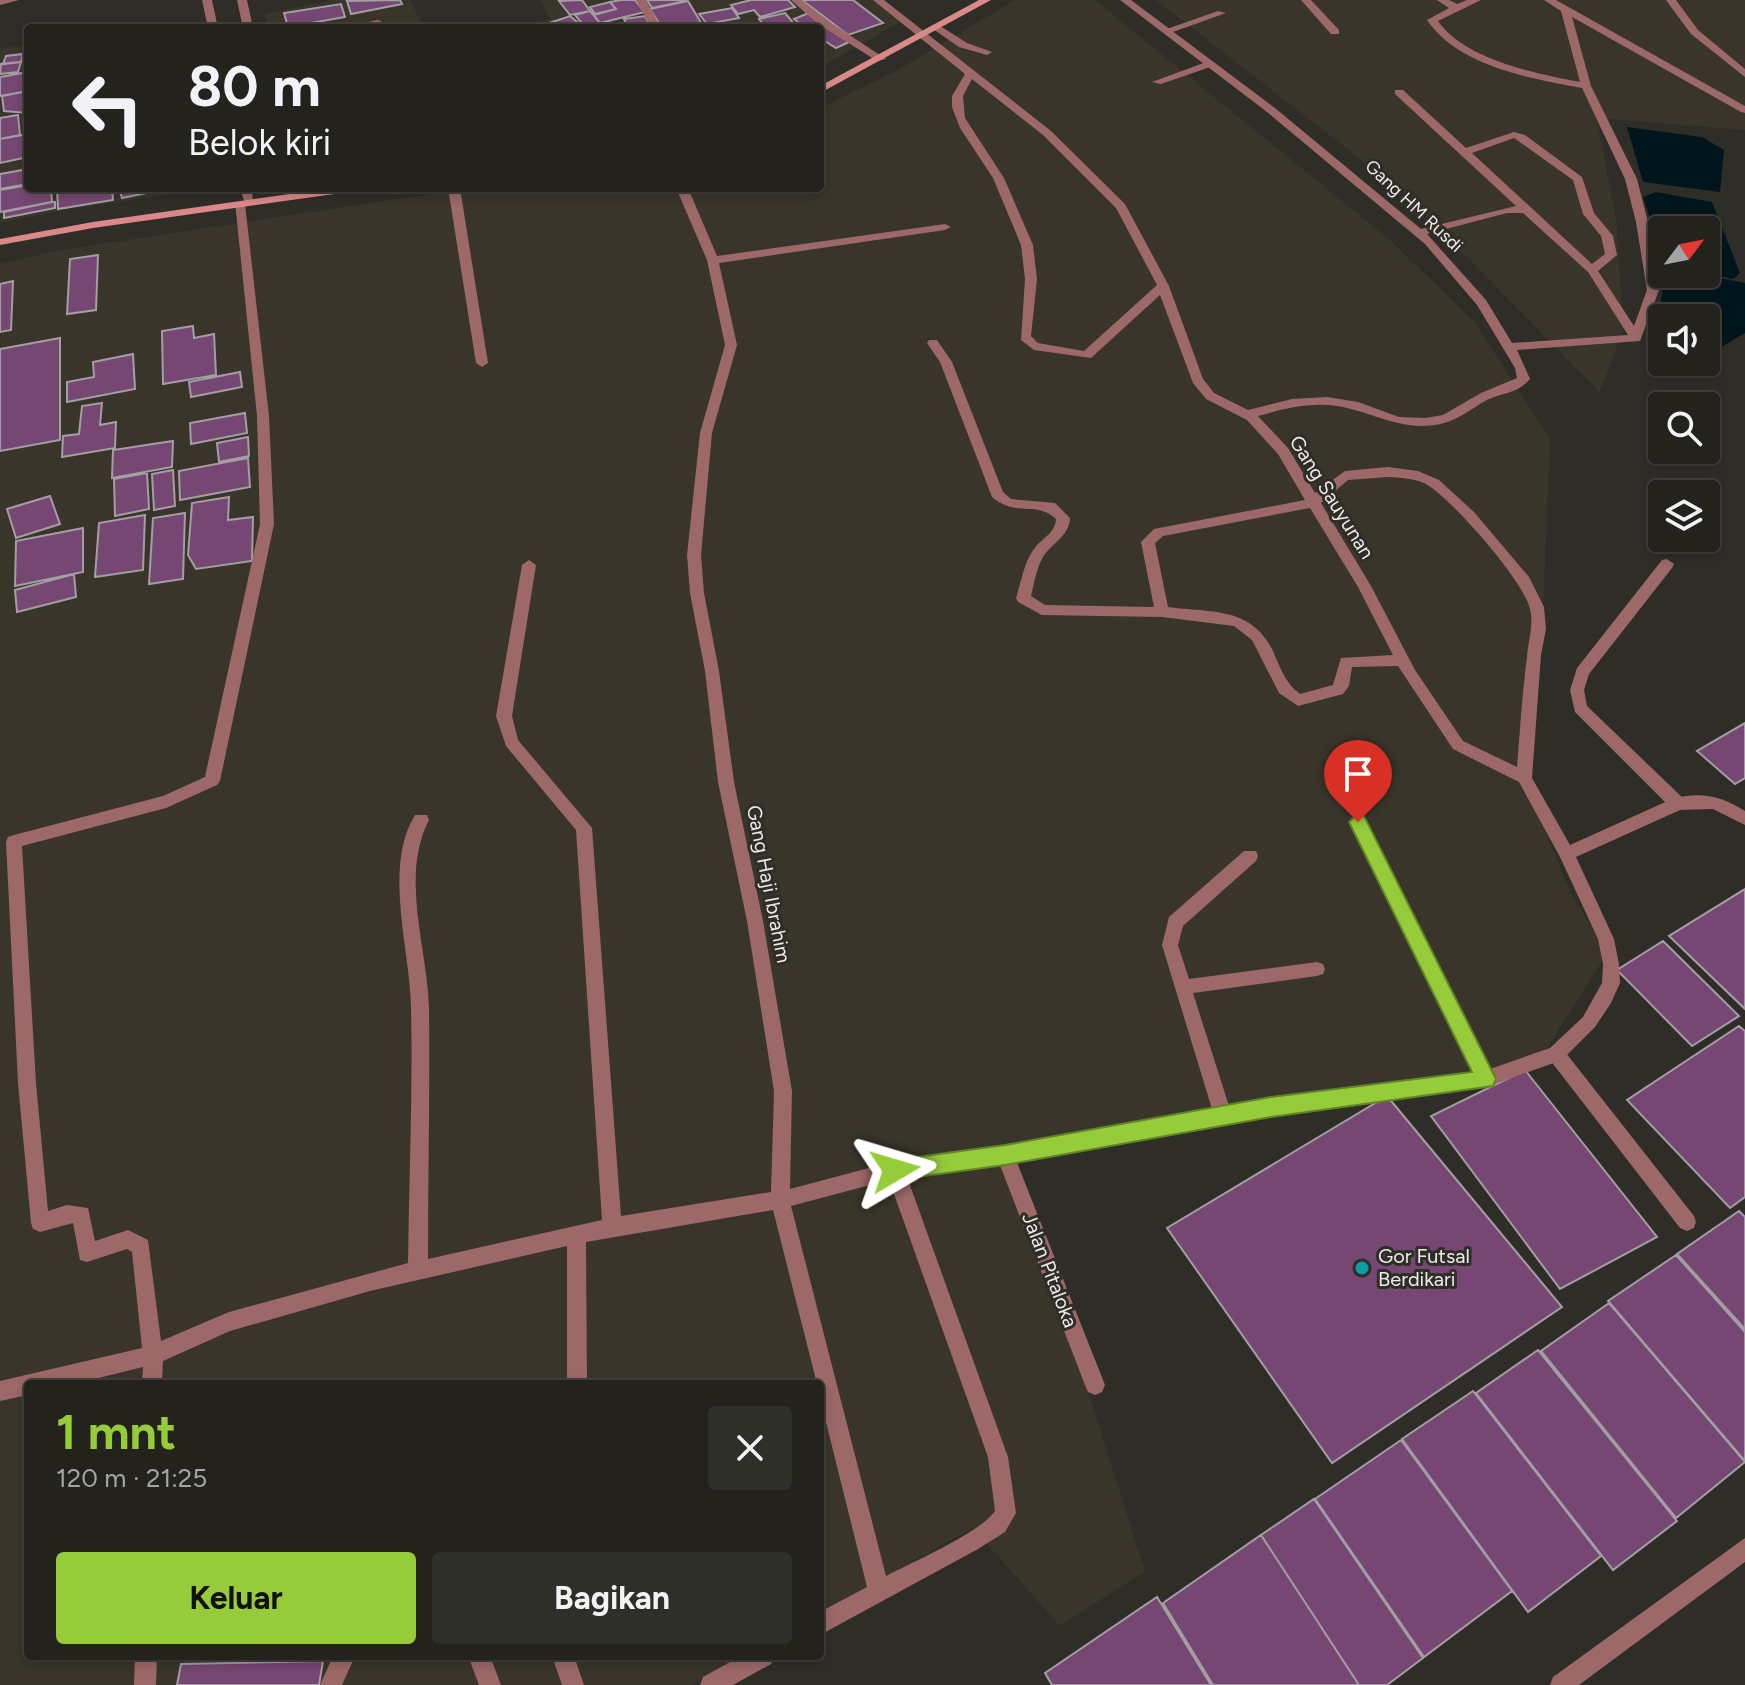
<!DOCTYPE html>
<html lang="id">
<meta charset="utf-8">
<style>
:root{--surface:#23221d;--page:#2f2f2a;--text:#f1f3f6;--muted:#a3a4a4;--line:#403f3b;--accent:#96cc3a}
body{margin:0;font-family:Figtree,sans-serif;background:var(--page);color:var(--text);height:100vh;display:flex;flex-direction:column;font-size:30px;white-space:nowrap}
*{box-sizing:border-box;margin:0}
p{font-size:26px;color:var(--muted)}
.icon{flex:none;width:44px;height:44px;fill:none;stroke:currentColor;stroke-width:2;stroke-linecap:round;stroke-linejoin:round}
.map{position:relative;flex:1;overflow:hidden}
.drawer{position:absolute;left:24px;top:1380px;width:800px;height:280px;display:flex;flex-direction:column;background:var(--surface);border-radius:8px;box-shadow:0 4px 12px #0003,0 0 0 2px var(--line)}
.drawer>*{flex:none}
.guide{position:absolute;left:24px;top:24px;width:800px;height:168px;border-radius:8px;box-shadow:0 4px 12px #0003,0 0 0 2px var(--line);background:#23221d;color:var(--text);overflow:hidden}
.needle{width:52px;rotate:58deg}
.tools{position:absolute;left:1648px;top:216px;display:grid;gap:16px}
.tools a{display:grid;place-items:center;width:72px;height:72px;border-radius:8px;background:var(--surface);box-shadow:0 4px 12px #0003,0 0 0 2px var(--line);font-size:40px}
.pin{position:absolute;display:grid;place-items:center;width:68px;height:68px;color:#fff;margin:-82px -34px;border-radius:50% 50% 50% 0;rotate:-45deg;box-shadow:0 0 8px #0007}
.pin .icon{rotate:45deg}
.me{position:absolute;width:88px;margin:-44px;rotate:83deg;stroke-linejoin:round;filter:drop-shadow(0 0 6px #0008)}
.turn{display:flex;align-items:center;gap:28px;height:168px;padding:0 32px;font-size:36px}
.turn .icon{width:104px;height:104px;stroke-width:2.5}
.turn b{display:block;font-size:56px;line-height:68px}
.round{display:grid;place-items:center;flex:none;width:84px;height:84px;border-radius:8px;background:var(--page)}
.head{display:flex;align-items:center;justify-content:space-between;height:136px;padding:0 32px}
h1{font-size:48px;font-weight:700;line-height:60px;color:var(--accent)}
.action{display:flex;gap:16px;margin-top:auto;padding:16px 32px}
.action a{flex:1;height:92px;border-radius:8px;background:var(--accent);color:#111;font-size:32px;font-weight:700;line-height:92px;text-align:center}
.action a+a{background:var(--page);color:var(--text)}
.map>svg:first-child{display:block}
.built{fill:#39352a}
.water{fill:#00161c}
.building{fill:#764772;stroke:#a39ea3;stroke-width:2}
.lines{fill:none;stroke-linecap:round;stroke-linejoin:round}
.service{fill:#9c6868;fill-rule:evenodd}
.minor{fill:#9c6868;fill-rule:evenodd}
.secondary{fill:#da8988;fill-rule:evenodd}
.route{fill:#96cc3a;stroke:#628526;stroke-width:2}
.culture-dot{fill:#0f9aa8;stroke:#2f2d27;stroke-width:3}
.labels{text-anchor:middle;stroke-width:6;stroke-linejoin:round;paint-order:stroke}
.far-street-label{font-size:18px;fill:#edebe8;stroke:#2f2d27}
.street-label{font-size:20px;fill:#edebe8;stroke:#2f2d27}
.poi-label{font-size:20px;fill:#edebe8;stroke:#2f2d27;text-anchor:start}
</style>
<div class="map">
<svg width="1745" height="1685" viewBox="0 0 1745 1685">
<rect width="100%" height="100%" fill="#2f2d27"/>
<path class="built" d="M331 0H410L424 28H268L265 14Z
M540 0H873L901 21 820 68V28H518L550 19Z
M1015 0H1095L1390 240 1474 321 1550 439 1542 634 1524 778 1570 892 1607 953 1533 1071 1272 1105 1013 1155 1145 1571 1060 1626 973 1528 820 1613V1384H28V1656H743L691 1685H0V264L55 251 469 188H820V108L896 71Z
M1156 0H1745V130L1597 118 1617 225 1623 330 1600 392 1399 189Z
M28 45V188H216L76 208 0 223V49Z"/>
<path class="water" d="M1627 127 1702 137 1724 150 1720 192 1643 182Z
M1656 192 1712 202 1740 273 1733 279 1706 273V230H1662V255L1643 197Z
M1665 274H1698L1745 283V333L1706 356V318H1662V342L1655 339Z"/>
<path class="building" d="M400 0 402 4 351 14 347 1Z
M582 0 590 11 570 15 559 1Z
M621 0H635L645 12 600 23 594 15 616 9 610 2Z
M647 0H685L686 1 652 8Z
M751 0H788L795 7 760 17 754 10 738 14 731 5Z
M802 0H853L883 23 848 35Z
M688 1 703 26 662 28 650 9Z
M610 2 616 9 595 14 590 7Z
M341 4 345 17 294 26 295 28H282L288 27 284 13Z
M732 8 739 18 707 24 699 14Z
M590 11 600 23 585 27 575 15Z
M785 13 795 25 766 28 759 19Z
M809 13 823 24 806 28 794 19Z
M570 16 582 26 537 27Z
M645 16 651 28H628L624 19Z
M826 27 849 42 836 48 820 38V30Z
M23 54 21 62 3 64 6 56Z
M21 62 18 72 0 74 1 64Z
M28 72V91L0 96V77Z
M28 91V113L4 111 2 96Z
M18 115 20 135 0 139V118Z
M28 134V157L0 163V139Z
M28 169V184L0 189V174Z
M28 185V188H51L52 202 0 212V190Z
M57 188H112L113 200 58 209Z
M119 188H171L122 198Z
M52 202H55V208L4 218V212Z
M98 255 96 310 67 314 70 259Z
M13 281 11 330 0 332V284Z
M193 326 194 338 214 334 216 375 163 384 162 331Z
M60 338V440L0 451V349Z
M133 354 135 389 67 402V382L94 377 93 362Z
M240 372 242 387 191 397 189 382Z
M102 403 100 425 116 422 115 448 62 457 63 436 79 434 82 406Z
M245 413 247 433 191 444 190 423Z
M248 437 249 456 219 462 217 443Z
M173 441 172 467 112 478 113 450Z
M248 458 250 487 180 500 179 471Z
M173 470 175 506 154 510 152 474Z
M147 473 149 509 115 516 114 479Z
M50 496 60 524 16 538 7 509Z
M229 497 228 520 253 517 252 561 196 569 188 555 192 503Z
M185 513 183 579 149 584 153 518Z
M145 515 143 570 95 577 99 523Z
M83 528V572L15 586 16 541Z
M74 574 76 597 17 612 15 590Z
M1745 723V778L1735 784 1697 751Z
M1745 889V1009L1669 936Z
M1663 941 1739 1016 1692 1046 1617 970Z
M1739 1026 1745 1031V1197L1730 1208 1627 1100Z
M1525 1070 1657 1237 1560 1289 1431 1116Z
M1387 1096 1562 1307 1332 1463 1167 1228Z
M1739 1211 1745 1217V1329L1677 1254Z
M1676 1255 1745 1332V1461L1608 1301Z
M1609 1303 1745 1462 1676 1518 1541 1351Z
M1538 1350 1677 1521 1613 1570 1476 1393Z
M1473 1391 1601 1556 1528 1612 1402 1439Z
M1401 1440 1512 1591 1424 1657 1315 1499Z
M1314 1499 1423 1658 1387 1685H1359L1261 1535Z
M1261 1535 1359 1685H1213L1163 1603Z
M1157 1597 1211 1685H1052L1045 1673Z
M323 1661 319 1685H177L181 1664Z"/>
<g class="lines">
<path class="service" d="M0 0H19L0 5Z
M202 0H212L218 28H208Z
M237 0H247L253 28H243Z
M1301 0H1311L1339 30V34H1331Z
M1218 11 1226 13 1170 33 1161 31Z
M377 20 381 21V25L343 28Z
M937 24 967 43 992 52 987 55 959 47 933 29 932 27Z
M1209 61 1214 64 1213 66 1161 84 1152 82Z
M240 188H252L253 204H245Z
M1667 559 1674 564 1672 568 1589 674 1584 690 1587 706 1684 799 1686 804 1684 809H1672L1575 712 1570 690 1577 668 1662 560Z
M1556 1046 1562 1048 1694 1216 1696 1222 1694 1228 1687 1231 1680 1228 1550 1060 1547 1054 1550 1048Z
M1005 1146 1011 1149 1014 1155 1105 1385 1102 1392 1095 1395 1088 1392 1085 1385 996 1155 999 1149Z"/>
<path class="minor" d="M636 0H646L661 28H651Z
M791 0H802L825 19 886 59 877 61 817 23Z
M873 0H884L1051 131 1125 204 1169 286 1203 379 1214 393 1248 410 1292 399 1327 397 1358 402 1399 417 1425 418 1443 415 1481 393 1517 378 1515 368 1477 305 1425 244 1267 112 1120 0H1131L1275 108 1421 229 1516 206 1395 94V90H1403L1466 148 1514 132 1525 135 1582 177 1594 213 1613 236 1617 255 1598 271 1634 326 1647 290 1636 222 1625 179 1582 88C1530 78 1459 67 1427 20L1449 8 1437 0H1449L1457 4 1467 0H1481L1438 21C1464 59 1536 74 1580 82L1561 11 1544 0H1556L1745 106V113L1741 112 1572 17 1591 86 1637 179 1648 222 1659 290 1640 341 1517 350 1530 379C1519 393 1502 393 1487 400 1472 408 1460 419 1444 423 1404 434 1375 412 1337 406 1310 402 1283 409 1258 416L1288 448 1315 493 1345 471 1388 467 1418 471 1439 480 1474 512 1529 577 1544 607 1546 629 1541 655 1532 778 1570 845 1672 799C1699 791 1722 796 1745 811V825L1713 809 1680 810 1576 857 1614 939 1619 964 1620 983 1611 1003 1595 1027 1562 1060 1486 1087 1271 1115 1005 1164 907 1177 1008 1457 1016 1513 1005 1532 978 1549 820 1635V1612L867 1587 820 1398V1384H817L773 1210 586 1242 587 1384H567V1246L370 1291 230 1331 163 1361 162 1384H142L143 1367 74 1384H28V1395L0 1401V1381L142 1348 132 1252 127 1249 87 1262 80 1260 73 1223 40 1232 33 1229 31 1223 18 1083 6 842 8 837 14 835 163 796 205 777 260 524 257 416 235 202 245 204 269 416 274 524 220 781 217 785 166 808 22 846 36 1083 48 1211 67 1205 88 1208 95 1241 128 1230 148 1240 161 1341 229 1312 408 1263C409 1178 413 1092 411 1007 410 949 383 867 415 815H427L429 820C400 876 427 947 429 1007 430 1091 428 1175 428 1259L602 1220 576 830 506 746 496 716 522 565 529 560 536 565 512 716 518 740 592 828 621 1216 771 1192 774 1091 747 921 718 782 705 671 690 593 687 555 700 433 725 345 707 260 676 188H688L717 256 945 224 951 227 945 230 719 263 737 345 712 433 701 555 704 593 719 671 734 782 763 921 792 1091 790 1189 895 1161 1005 1146 1212 1109 1162 945 1169 917 1244 851H1256L1258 856 1256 861 1183 926 1178 945 1189 979 1317 962 1323 964 1325 969 1323 974 1317 976 1193 993 1229 1106 1474 1072 1350 822 1352 817H1364L1490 1069 1550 1048 1583 1017 1602 983 1603 964 1598 939 1560 857 1519 782 1453 749 1398 666 1352 667 1349 686 1343 694 1298 706 1279 693 1252 640 1234 626 1162 617 1042 615 1018 602 1016 598C1022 580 1024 559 1038 544 1046 536 1055 532 1056 519 1035 500 1017 518 992 497L940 362 927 343 929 340H937L952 362 1003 492 1011 499 1055 503 1070 518C1069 538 1050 543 1042 559 1036 570 1034 584 1031 596L1045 605 1154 607 1141 542 1154 529 1305 500 1278 454 1247 420 1206 399 1193 383 1160 295 1091 358 1034 350 1021 340 1025 279 1021 245 993 178 960 128 952 107V96L965 74ZM972 79 1043 135 1116 208 1157 285 1084 351 1038 343 1031 336 1037 279 1033 245 1004 178 965 118 963 96ZM1514 138 1573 180 1583 214 1601 236 1605 254 1592 264 1472 153ZM1507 213H1523L1588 272 1628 335 1512 343 1486 300 1427 234ZM1388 477C1402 478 1417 478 1429 486 1454 502 1524 581 1530 609 1534 625 1528 641 1527 657 1522 694 1520 731 1517 767L1463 741 1415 670 1371 586 1321 503 1348 480ZM1310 508 1358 587 1393 655 1341 658 1333 685 1300 694C1285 683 1280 667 1273 651 1251 606 1211 613 1168 607L1155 543 1163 536ZM889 1180 988 1457 995 1511C980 1533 912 1562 886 1576L791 1206Z
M1666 0H1676L1698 30 1745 69V77L1691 34Z
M448 188H460L488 363 482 367 476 363Z
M1745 1538V1562L1579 1685H1550L1553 1677Z
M135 1656H157L156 1685H134Z
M333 1656H355L342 1685H320Z
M468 1656H490L501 1685H479Z
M552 1656H574L584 1685H562Z
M741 1656H774L771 1664 733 1685H700L703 1677Z"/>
<path class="secondary" d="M979 0H991L820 93V86Z
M332 188H362L356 191 93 228 0 245V239L93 222Z"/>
</g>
<path class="route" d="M1358 814 1364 816 1493 1073 1496 1079 1493 1086 1271 1117 1005 1165 895 1180 888 1177 885 1170 888 1163 895 1160 1005 1145 1271 1097 1472 1072 1349 822Z"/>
<circle class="culture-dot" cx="1362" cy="1268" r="8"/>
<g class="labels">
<g class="far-street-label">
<text transform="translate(1414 206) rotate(43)" y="6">Gang HM Rusdi</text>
</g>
<g class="street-label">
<text transform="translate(1332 497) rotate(58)" y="7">Gang Sauyunan</text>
<text transform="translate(769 884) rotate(79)" y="7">Gang Haji Ibrahim</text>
<text transform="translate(1050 1270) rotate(69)" y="7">Jalan Pitaloka</text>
</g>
<g class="poi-label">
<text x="1378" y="1263">Gor Futsal<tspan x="1378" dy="23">Berdikari</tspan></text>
</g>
</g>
</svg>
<div class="tools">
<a><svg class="needle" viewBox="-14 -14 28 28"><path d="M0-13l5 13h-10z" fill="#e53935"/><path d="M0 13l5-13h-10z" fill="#a3a4a4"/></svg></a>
<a><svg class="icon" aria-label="sound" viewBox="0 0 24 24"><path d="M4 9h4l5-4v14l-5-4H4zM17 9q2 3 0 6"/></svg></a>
<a><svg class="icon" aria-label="search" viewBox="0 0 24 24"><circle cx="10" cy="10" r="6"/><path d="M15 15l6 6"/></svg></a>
<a><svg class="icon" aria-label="layers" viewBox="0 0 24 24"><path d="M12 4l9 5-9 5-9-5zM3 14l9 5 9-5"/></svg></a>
</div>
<div class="pin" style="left:1358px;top:822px;background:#d93025"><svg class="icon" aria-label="arrive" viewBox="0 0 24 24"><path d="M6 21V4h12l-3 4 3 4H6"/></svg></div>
<svg class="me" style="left:895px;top:1170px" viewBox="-20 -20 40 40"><path d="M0-17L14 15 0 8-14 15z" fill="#96cc3a" stroke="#fff" stroke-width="4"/></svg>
<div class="guide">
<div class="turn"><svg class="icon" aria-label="left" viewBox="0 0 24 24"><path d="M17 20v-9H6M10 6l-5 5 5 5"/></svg><div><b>80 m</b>Belok kiri</div></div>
</div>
<section class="drawer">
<div class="head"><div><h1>1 mnt</h1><p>120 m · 21:25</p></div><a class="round"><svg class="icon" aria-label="close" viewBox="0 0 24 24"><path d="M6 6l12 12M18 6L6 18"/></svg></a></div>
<div class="action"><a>Keluar</a><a>Bagikan</a></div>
</section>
</div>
